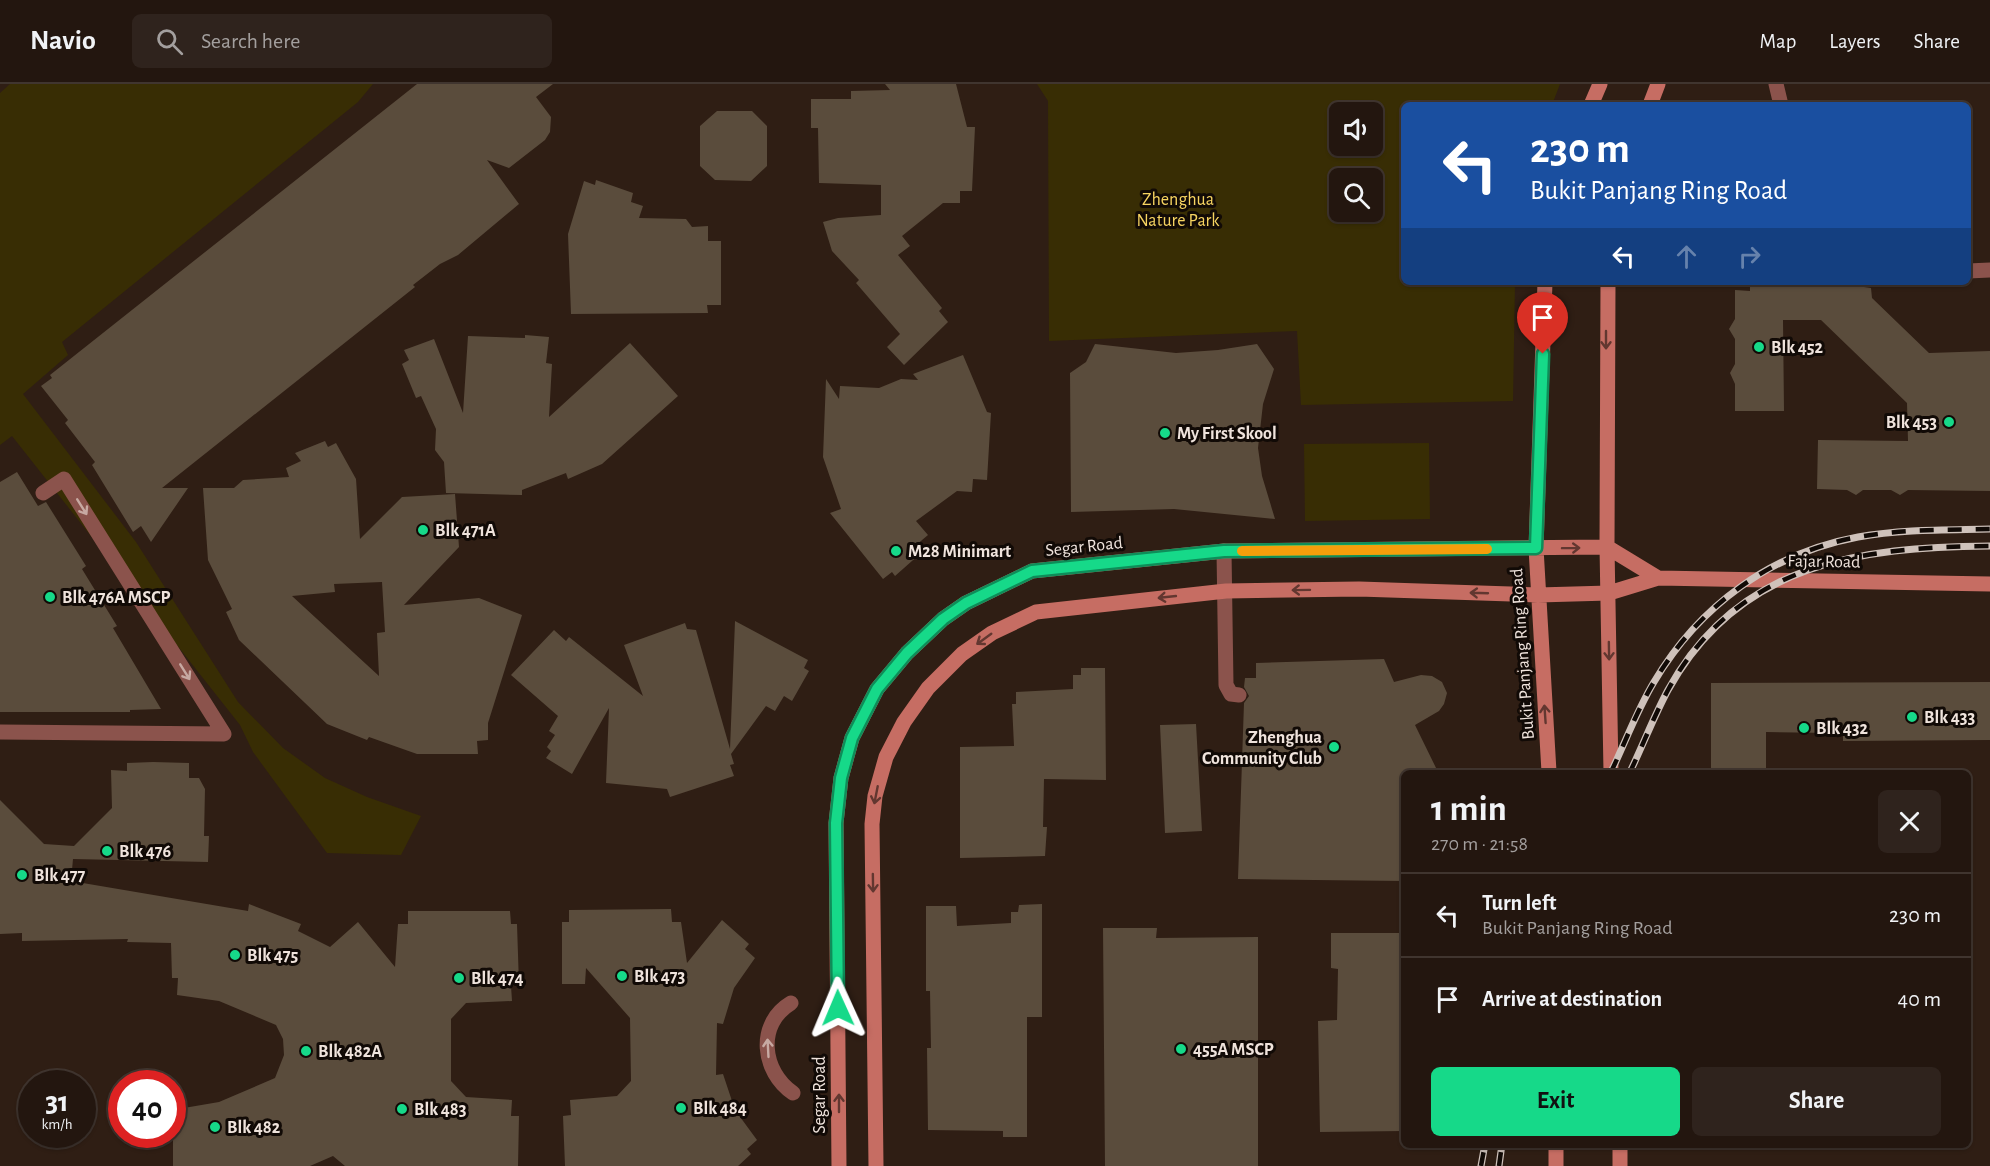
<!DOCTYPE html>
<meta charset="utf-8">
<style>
:root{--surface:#23160f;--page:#2f231d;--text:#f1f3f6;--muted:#a39f9e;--line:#40352f;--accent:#16d989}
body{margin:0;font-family:"Alegreya Sans",sans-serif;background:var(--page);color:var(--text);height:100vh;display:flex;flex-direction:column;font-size:22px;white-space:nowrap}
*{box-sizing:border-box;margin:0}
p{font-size:20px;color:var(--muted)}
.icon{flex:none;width:33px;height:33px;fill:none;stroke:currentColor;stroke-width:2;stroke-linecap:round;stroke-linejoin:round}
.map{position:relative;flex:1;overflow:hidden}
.side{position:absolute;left:1401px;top:686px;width:570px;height:378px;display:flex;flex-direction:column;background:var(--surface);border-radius:9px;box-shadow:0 2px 4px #0004,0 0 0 2px var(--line)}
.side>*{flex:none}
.top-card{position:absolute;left:1401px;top:18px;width:570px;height:183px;border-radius:9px;box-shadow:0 2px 4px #0004,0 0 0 2px var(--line);background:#1a4fa0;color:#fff;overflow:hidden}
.buttons{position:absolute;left:1329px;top:18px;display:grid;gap:12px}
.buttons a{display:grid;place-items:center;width:54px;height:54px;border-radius:9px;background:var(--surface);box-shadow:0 2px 4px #0004,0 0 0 2px var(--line);font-size:30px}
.speed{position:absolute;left:18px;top:986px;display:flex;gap:12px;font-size:30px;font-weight:700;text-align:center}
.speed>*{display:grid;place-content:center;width:78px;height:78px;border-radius:50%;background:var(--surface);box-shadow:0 2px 4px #0004,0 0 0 2px var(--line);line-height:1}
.speed small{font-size:15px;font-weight:400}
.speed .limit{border:9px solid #d22;background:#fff;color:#111}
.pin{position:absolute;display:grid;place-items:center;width:51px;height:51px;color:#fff;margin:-62px -26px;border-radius:50% 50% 50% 0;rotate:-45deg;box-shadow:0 0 6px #0007}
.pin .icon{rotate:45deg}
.me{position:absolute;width:66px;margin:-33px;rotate:359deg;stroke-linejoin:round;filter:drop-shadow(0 0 4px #0008)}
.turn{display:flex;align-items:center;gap:21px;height:126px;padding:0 30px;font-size:27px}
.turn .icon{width:78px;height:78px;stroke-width:2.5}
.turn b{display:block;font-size:42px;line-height:51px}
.lanes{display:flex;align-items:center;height:57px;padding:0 30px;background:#0003;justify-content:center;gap:30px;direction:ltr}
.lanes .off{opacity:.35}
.round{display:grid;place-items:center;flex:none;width:63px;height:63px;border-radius:9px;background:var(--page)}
.overview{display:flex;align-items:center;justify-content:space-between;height:102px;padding:0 30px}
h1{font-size:36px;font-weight:700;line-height:45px}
.cta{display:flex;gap:12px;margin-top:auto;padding:12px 30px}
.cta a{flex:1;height:69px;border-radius:9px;background:var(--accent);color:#111;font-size:24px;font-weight:700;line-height:69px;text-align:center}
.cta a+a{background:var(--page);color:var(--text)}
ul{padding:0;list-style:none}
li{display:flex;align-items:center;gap:18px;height:84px;padding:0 30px;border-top:2px solid var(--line)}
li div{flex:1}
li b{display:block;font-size:22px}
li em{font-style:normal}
header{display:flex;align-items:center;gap:36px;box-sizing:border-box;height:84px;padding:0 30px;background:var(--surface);border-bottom:2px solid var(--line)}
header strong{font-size:28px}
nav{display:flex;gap:33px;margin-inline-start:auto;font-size:21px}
.search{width:420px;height:54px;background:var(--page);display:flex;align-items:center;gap:15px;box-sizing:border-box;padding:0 21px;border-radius:9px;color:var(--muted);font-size:22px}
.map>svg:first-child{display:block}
.green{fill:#382d04;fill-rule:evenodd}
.building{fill:#5a4c3c;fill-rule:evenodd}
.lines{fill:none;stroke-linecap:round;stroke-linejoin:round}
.lane{stroke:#8b534c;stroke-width:15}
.secondary{stroke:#c66d63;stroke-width:15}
.rail-casing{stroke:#cfc2bb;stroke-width:7}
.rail{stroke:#110a06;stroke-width:4.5;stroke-dasharray:14;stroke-linecap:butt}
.oneway{stroke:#623730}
.oneway2{stroke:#c7a9a2}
.route-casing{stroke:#0e8d59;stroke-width:15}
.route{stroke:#16d989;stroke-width:10}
.slow{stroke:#f59e0b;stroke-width:10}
.poi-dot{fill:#16d989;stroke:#110a06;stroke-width:2}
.labels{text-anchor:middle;stroke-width:6;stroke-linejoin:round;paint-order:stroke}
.park-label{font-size:18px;fill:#f7d461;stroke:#110a06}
.poi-label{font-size:18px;font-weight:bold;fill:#efe3dc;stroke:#110a06;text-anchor:start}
.street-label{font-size:18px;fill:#efe3dc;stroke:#110a06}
</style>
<header>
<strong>Navio</strong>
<div class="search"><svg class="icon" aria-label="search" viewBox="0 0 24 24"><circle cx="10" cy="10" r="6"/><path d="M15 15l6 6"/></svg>Search here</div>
<nav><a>Map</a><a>Layers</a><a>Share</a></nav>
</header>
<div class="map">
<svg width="1990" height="1082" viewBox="0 0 1990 1082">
<rect width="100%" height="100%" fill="#2f1e14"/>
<path class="green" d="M10 0H373L358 18 62 258 68 271 23 310 136 458 238 618 283 664 325 694 367 713 421 732 401 771 327 769 253 668 240 641 12 352 0 361V9Z
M1037 0H1560L1552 21H1404V198H1515L1513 317 1301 321 1297 247 1049 257 1048 17ZM1340 28H1372V62H1340ZM1340 94H1372V128H1340Z
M1429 359 1430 435 1305 437 1304 360Z"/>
<path class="building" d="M417 0H553L536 13 551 33 550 48 545 56 509 84 487 76 519 120 458 171 440 180 413 201 415 203 162 404H188L151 458 141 442 133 448 92 381 95 378 65 339 68 336 41 302 52 294 50 291Z
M885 0H956L967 43H975L972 107H960V119H943L902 152 910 162 898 171 942 224 939 227 948 238 904 281 887 263 900 250 856 199 859 196 832 167 823 138 838 134 881 131V101L819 99 818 44H811V15H851V7L890 6Z
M717 27H752L767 42V82L751 97 715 96 700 82V42Z
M596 96 633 109 631 118 643 122 639 134 686 135 692 143 708 142V157H721V221H707L708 229 571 230 568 150 584 97 595 101Z
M1750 198H1829L1871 204 1872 214 1929 269 1990 267V407L1908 406 1900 411 1891 406H1863L1856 411 1847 406 1817 405 1818 356 1908 357 1907 319 1821 236H1783L1784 327H1735V300L1730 289 1735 280V255L1729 245 1735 235V206L1750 207Z
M525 251 549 253 546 279 552 280 549 333 630 259 678 312 602 380 568 395 566 389 522 406V411L446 409 444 378 435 366 436 345 421 312 416 314 402 280 409 276 404 266 434 255 463 329 468 252 525 254Z
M1095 260 1176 269 1218 266 1257 260 1274 285 1263 320 1258 364 1262 392 1275 435 1174 425 1071 428 1070 289 1086 278Z
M963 271 987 328 991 329 987 396 973 395 972 408 957 407 916 437 928 451 915 462 921 469 895 492 892 488 883 495 830 429 841 425 823 373 826 295 839 315 840 302 879 304 901 295 918 296 913 290Z
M325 357 328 363 336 359 356 395 360 455 402 413 455 410 459 463 404 521 479 514 522 531 488 639V656L477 657 478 670H417L369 653 367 656 327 640 239 556 226 528 232 525 208 476 203 404H234L243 396 289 393 286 384 301 377 295 369ZM382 498 385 548 377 549 379 592 292 512 335 508 334 500Z
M17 388 38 422 46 418 86 482 82 485 117 542 113 544 161 625 130 626V628H0V398Z
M735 537 808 576 804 584 809 587 792 617 784 612 775 627 766 622 731 670 734 680 730 681 734 692 670 713 667 705 606 699 609 624 572 690 546 674 551 667 547 663 555 651 549 647 558 632 511 591 554 546 566 557 569 553 643 612 624 561 685 539 687 545 696 546 730 665Z
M1384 575 1394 598 1421 591 1432 592 1442 598 1447 609 1444 620 1439 627 1415 641 1438 688H1404V797L1238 795 1244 619 1249 612 1244 603 1245 594H1256V579Z
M1081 584H1105L1106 696 1044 695 1043 743H1047L1045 772 960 774V663L1014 662 1012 620H1016V608L1073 605V591H1081Z
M1990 598V656L1843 657V651H1833V649L1766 648V688H1711V599Z
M1196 640 1202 747 1165 749 1160 641Z
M153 678 189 679V694H199L205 705 204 752H209L208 778 73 775 71 797 248 827 249 820 301 840 298 847 330 863 358 838 395 883 398 840H408V827H510L511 840H517L519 901 511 902 512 917 466 919 451 935V997L466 1013 512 1016 511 1032H519L518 1082H345L333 1072 310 1082H173V1042H178V1025L219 1018 275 994 284 971 283 955 276 941 219 917 177 911 178 894H172L171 859 127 858 128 855 22 857V849L0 850V716L44 760 74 762 112 724 111 686 127 687V679Z
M1042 820V933H1027V1053H1003V1047L928 1046 927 964H931L930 907H926V822H956L957 842 1011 839V828H1018L1019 821Z
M671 825 672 838H681L687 879 722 836 749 860 745 865 755 874 734 904 723 940 717 939 716 991 723 990 735 1026 757 1056 747 1065 751 1070 738 1082H565L563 1032 571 1031 570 1016 617 1012 631 997 630 934 586 884 585 900H562V838H569V826Z
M1103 844H1157L1156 854 1258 853V1082H1105Z
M1331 849H1404V1047L1320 1048 1318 937 1337 936 1338 885 1331 884Z"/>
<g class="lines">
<path class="lane" d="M1776 0 1781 21
M1968 187 1990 186
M43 409 64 395 224 650
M1224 467 1226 601 1231 610 1239 611
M0 648 224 650
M791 919C756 940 762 988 793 1009"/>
<path class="secondary" d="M1591 21 1600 0
M1650 21 1658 0
M1545 198 1536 464 1549 688
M1608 198 1607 463 1611 688
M1607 463 1658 494
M1556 1060V1082
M839 1082 836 739 841 694 852 654 877 605 907 569 943 535 966 519 1032 487 1224 467 1607 463
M876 1082 872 740 875 712 886 673 904 638 928 604 962 570 992 549 1036 528 1226 507 1359 505 1538 511 1609 509 1658 494 1990 500
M1620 1082V1060"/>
<g class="rail-casing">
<path id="rail" d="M1611 688C1625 659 1637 626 1654 598 1699 522 1771 469 1858 453 1902 445 1946 446 1990 445
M1630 688C1643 661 1654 632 1668 606 1738 479 1859 463 1990 462
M1481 1082 1485 1060
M1499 1082 1502 1060"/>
</g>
<use href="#rail" class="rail"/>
</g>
<defs><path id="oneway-shaft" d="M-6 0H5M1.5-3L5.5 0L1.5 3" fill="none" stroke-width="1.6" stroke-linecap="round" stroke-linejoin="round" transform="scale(1.5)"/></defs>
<g class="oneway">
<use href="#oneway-shaft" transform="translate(1606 256) rotate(90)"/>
<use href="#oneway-shaft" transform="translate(1571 464) rotate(-1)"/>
<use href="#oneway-shaft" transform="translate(1301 506) rotate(179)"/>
<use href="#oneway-shaft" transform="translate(1479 509) rotate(-178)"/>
<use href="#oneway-shaft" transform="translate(1167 513) rotate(174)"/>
<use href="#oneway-shaft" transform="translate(984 555) rotate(144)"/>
<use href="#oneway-shaft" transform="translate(1609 567) rotate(89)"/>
<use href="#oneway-shaft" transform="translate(1545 630) rotate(-94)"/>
<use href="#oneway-shaft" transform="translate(876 711) rotate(101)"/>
<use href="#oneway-shaft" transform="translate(873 799) rotate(89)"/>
<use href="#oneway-shaft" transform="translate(839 1019) rotate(-90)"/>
</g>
<g class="oneway2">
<use href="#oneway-shaft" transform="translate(82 423) rotate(58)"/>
<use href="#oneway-shaft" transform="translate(185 588) rotate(58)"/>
<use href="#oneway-shaft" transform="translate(768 964) rotate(-93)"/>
</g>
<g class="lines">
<g class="route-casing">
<path id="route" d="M838 924 836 739 841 694 852 654 877 605 907 569 943 535 966 519 1032 487 1224 467 1536 464 1543 270"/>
</g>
<use href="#route" class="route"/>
<path class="slow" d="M1242 467 1487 465"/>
</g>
<g class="poi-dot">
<circle cx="1759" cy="263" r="6"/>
<circle cx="1949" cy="338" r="6"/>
<circle cx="1165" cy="349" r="6"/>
<circle cx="423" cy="446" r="6"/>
<circle cx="896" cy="467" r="6"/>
<circle cx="50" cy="513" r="6"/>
<circle cx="1912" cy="633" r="6"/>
<circle cx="1804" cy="644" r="6"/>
<circle cx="1334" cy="663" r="6"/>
<circle cx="107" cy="767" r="6"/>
<circle cx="22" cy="791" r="6"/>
<circle cx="235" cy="871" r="6"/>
<circle cx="622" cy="892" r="6"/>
<circle cx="459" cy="894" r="6"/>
<circle cx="1181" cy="965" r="6"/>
<circle cx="306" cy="967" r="6"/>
<circle cx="681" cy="1024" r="6"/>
<circle cx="402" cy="1025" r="6"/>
<circle cx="215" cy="1043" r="6"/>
</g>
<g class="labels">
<g class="park-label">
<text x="1178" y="121">Zhenghua<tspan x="1178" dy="21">Nature Park</tspan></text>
</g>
<g class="poi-label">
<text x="1771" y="269">Blk 452</text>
<text x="1937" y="344" text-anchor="end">Blk 453</text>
<text x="1177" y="355">My First Skool</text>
<text x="435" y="452">Blk 471A</text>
<text x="908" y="473">M28 Minimart</text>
<text x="62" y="519">Blk 476A MSCP</text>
<text x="1924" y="639">Blk 433</text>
<text x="1816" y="650">Blk 432</text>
<text x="1322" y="659" text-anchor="end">Zhenghua<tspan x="1322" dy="21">Community Club</tspan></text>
<text x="119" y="773">Blk 476</text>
<text x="34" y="797">Blk 477</text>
<text x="247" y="877">Blk 475</text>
<text x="634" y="898">Blk 473</text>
<text x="471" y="900">Blk 474</text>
<text x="1193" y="971">455A MSCP</text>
<text x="318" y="973">Blk 482A</text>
<text x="693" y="1030">Blk 484</text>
<text x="414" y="1031">Blk 483</text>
<text x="227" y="1049">Blk 482</text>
</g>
<g class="street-label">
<text transform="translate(1084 462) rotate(-6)" y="6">Segar Road</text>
<text transform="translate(1824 477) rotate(1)" y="6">Fajar Road</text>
<text transform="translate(1522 570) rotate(-94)" y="6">Bukit Panjang Ring Road</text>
<text transform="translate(819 1011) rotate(-90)" y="6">Segar Road</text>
</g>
</g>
</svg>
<div class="buttons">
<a><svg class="icon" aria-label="sound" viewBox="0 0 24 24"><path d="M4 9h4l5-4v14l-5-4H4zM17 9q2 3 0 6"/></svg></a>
<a><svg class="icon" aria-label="search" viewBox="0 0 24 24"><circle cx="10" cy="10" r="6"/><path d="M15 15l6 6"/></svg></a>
</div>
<div class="speed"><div>31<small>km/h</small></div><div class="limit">40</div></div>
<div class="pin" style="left:1543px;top:270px;background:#d93025"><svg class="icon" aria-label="arrive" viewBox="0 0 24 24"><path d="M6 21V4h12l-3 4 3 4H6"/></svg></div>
<svg class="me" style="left:838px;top:924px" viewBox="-20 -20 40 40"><path d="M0-17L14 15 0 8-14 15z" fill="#16d989" stroke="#fff" stroke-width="4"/></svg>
<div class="top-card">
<div class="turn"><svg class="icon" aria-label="left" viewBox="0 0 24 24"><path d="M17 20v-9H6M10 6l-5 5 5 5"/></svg><div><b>230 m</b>Bukit Panjang Ring Road</div></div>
<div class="lanes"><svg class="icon" aria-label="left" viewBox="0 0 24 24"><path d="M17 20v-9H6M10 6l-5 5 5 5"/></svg><svg class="icon off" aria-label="ahead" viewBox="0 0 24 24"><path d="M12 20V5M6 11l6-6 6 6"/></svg><svg class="icon off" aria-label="right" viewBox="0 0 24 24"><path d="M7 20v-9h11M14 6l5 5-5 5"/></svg></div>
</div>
<section class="side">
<div class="overview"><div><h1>1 min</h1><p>270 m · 21:58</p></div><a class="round"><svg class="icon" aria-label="close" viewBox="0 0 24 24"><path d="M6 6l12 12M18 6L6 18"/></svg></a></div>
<ul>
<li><svg class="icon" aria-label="left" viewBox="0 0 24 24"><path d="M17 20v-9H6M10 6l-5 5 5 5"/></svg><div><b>Turn left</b><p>Bukit Panjang Ring Road</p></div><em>230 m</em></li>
<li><svg class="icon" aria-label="arrive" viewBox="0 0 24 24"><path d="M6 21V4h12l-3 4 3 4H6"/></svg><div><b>Arrive at destination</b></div><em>40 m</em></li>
</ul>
<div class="cta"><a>Exit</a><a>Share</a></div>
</section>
</div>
